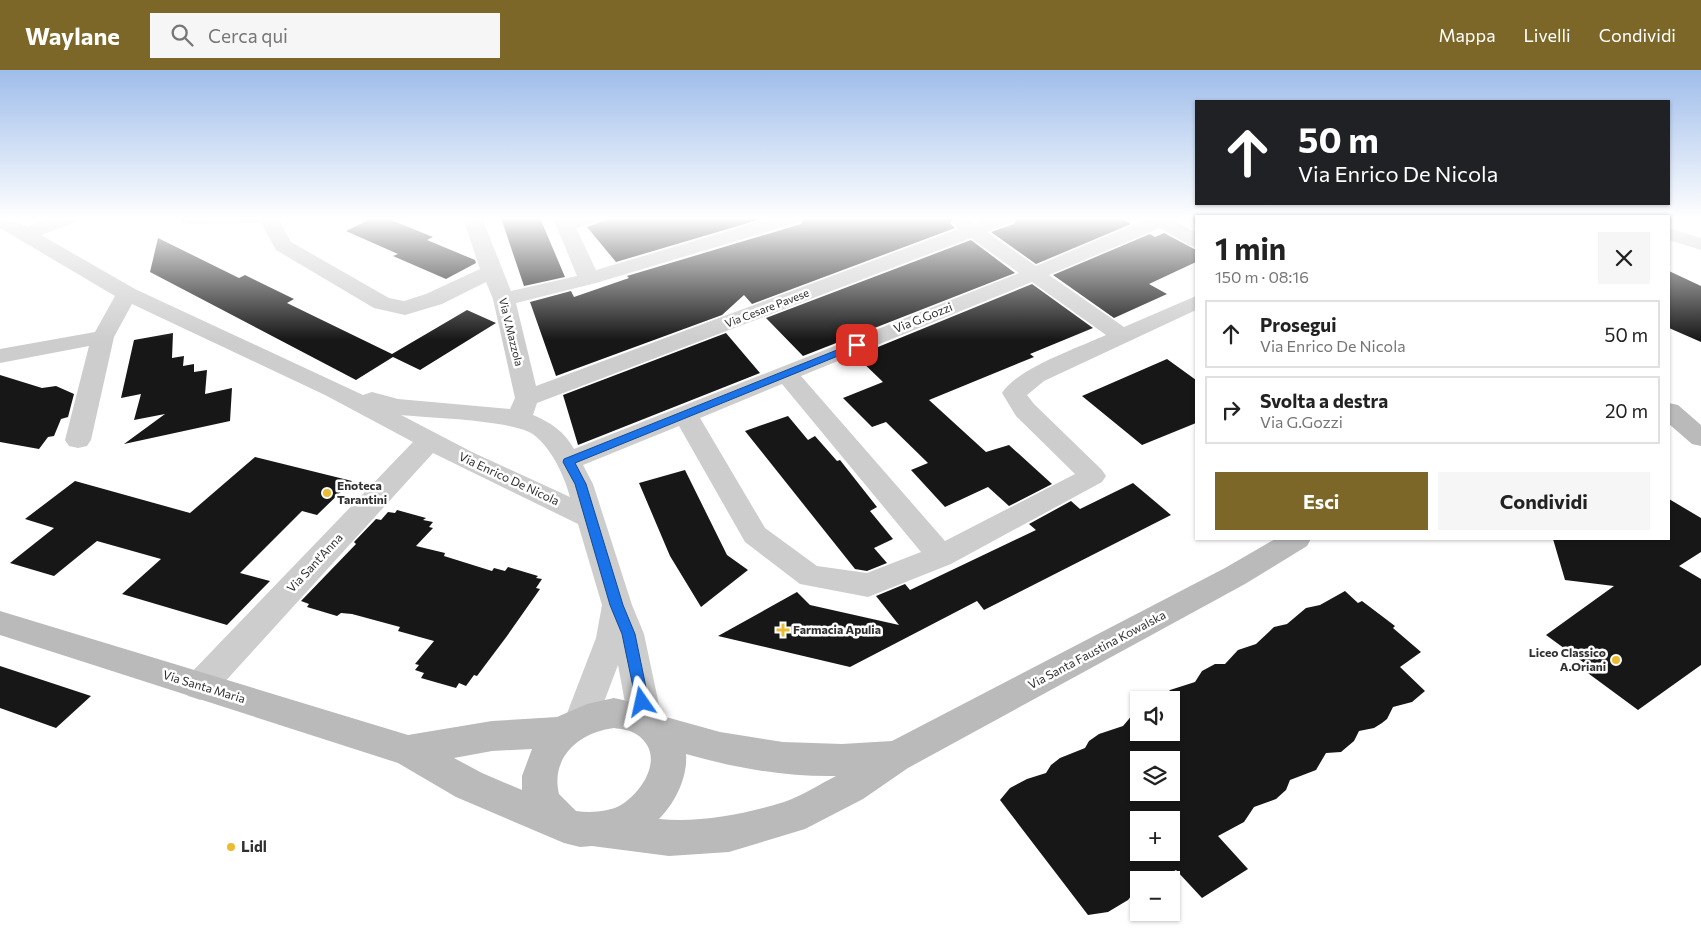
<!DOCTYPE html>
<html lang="it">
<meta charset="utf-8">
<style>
:root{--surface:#fff;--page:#f6f6f6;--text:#222;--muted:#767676;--line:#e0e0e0;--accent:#7c6728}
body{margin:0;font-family:Commissioner,sans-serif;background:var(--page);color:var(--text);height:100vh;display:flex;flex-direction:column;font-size:19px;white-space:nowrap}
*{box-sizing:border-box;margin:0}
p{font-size:16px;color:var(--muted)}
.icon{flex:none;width:28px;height:28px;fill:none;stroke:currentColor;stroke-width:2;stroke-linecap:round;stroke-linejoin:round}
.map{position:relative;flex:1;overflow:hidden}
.panel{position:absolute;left:1195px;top:145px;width:475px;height:325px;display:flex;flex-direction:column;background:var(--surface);border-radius:0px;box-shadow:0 1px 4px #0004}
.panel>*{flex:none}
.banner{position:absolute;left:1195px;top:30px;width:475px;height:105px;border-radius:0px;box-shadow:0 1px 4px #0004;background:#202124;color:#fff;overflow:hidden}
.tools{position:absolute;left:1130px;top:621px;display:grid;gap:10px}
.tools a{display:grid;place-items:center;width:50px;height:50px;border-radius:0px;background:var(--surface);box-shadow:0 1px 4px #0004;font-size:25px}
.pin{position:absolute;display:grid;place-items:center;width:42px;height:42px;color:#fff;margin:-21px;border-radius:10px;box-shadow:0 2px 8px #0006}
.me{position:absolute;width:55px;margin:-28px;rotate:349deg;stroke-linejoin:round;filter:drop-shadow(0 0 4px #0008)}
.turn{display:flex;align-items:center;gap:18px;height:105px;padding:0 20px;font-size:22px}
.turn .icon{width:65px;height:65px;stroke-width:2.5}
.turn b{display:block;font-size:35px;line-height:42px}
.round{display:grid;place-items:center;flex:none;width:52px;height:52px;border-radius:0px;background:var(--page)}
.head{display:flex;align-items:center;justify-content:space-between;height:85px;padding:0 20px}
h1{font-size:30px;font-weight:700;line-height:38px}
.primary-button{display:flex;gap:10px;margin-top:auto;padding:10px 20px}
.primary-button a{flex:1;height:58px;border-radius:0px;background:var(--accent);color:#fff;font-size:20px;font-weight:700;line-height:58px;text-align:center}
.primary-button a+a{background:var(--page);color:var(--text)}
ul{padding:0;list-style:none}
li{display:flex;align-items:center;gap:15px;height:68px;margin:0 10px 8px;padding:0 10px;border:2px solid var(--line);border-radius:0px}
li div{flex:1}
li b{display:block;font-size:19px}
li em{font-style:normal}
header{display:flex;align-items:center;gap:30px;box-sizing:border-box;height:70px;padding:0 25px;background:var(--accent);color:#fff}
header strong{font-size:24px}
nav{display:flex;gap:28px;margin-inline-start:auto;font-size:18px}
.search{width:350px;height:45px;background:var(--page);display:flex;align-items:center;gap:12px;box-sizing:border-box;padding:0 18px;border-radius:0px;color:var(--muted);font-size:19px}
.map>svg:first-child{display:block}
.building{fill:#171717;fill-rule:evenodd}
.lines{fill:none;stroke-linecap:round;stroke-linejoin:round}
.street{fill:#cdcdcd;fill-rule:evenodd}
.secondary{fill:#bababa;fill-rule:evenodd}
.route{fill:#1a73e8;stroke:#114b97}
.poi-dot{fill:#ebbc2f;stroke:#fff;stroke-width:2}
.labels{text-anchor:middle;stroke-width:5;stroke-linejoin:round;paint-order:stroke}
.far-street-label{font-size:11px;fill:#303030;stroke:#fff}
.street-label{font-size:12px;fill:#303030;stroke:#fff}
.poi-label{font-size:12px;font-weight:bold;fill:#303030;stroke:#fff;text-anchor:start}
.near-poi-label{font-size:15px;font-weight:bold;fill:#303030;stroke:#fff;text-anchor:start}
</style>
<header>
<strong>Waylane</strong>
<div class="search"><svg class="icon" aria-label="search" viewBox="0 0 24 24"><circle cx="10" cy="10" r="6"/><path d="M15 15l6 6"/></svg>Cerca qui</div>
<nav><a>Mappa</a><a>Livelli</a><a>Condividi</a></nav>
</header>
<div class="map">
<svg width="1701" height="867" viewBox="0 0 1701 867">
<rect width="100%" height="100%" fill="#fff"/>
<path class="building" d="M372 148H386L433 167 427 170 475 190 476 193 446 209 393 186 398 184 346 161Z
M501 148H540L565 207 524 216Z
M612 148H765L616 192 587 157Z
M804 148H955L950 153 955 158 752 234 744 225 722 245 556 306 530 232 571 221 574 227 629 208 627 206 801 154Z
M1017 148H1120L1131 154 1036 194 991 162 1014 154Z
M1164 163 1196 180V192L1149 214 1167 224 1114 248 1053 205 1150 164 1155 167Z
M158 168 239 208 245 205 294 229 287 233 392 284 467 240 496 253 420 300 393 287 356 310 150 202Z
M971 170 1015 203 803 286 766 248Z
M1669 201 1701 216V272L1669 258Z
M1032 214 1093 258 1030 284 1034 287 929 330 986 382 1009 375 1052 414 1009 436 988 417 945 437 911 400 928 393 886 352 872 357 843 328 883 312 856 286Z
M173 263 172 288 184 286 183 296 194 294V302L207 300 205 324 232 318 230 351 124 374 165 344 134 350 141 324 121 328 134 270Z
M726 263 760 303 578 375 563 325Z
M1167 289 1196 310V353L1142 375 1082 326Z
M0 305 42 318 56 316 74 324 68 347 61 349 54 366 48 367 39 379 0 372Z
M788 346 808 370 815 366 837 391 840 390 877 437 870 441 893 469 874 478 887 493 867 501 855 499 745 361Z
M255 387 352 411 317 445 302 441 240 503 270 511 227 555 122 524 161 489 97 471 54 506 10 493 54 458 25 449 75 411 190 443Z
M685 400 727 485 748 500 701 537 670 486 639 413Z
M1133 413 1171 445 984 540 977 531 850 597 718 566 797 522 810 535 899 555 876 526 905 514 910 520 1036 460 1029 454 1071 431 1080 439Z
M1669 429 1701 448V482L1679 496 1701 509V595L1638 640 1581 598 1587 595 1546 565 1614 516 1565 510 1553 469H1669Z
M397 440 426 448 423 450 433 452 429 457 433 458 416 476 445 483 444 486 492 501 494 498 505 501 508 497 538 506 536 508 542 509 536 518 540 519 507 566 477 606 474 605 466 616 459 613 456 618 421 608 424 603 415 600 419 595 415 594 434 571 398 561 400 557 352 544 341 543 337 546 307 537 309 534 301 531 356 474 354 472 376 449 381 450 388 442 395 443Z
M1345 521 1358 533 1362 531 1395 556 1393 558 1421 582 1400 597 1425 621 1412 632 1393 637 1387 649 1382 653 1374 658 1359 661 1354 671 1341 682 1326 683 1316 700 1290 710 1286 720 1276 729 1254 737 1244 752 1218 766 1248 799 1202 828 1176 800 1159 810H1139V816L1128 830 1108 842 1088 845 1000 730 1010 718 1027 709 1046 703 1051 695 1060 688 1085 678 1089 671 1099 664 1123 656 1134 643 1139 641V662H1171V630H1162L1170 620 1195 612 1202 601 1215 594H1225L1238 580 1256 574 1274 557 1287 554 1306 538 1320 535ZM1139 690H1171V722H1139ZM1139 750H1171V782H1139Z
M0 596 91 626 56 658 0 638Z"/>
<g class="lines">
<path class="street" d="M0 148H9L27 157 50 148H77L75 152 41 165 135 219 363 325 372 322 398 329 510 339 515 328 493 229 486 212 442 234 405 245 374 238 276 180 261 153 188 154 181 152 179 148H278L291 172 389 228 404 231 426 224 480 199 463 148H482L511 221 577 206 553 148H599L597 152 576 158 596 200 772 148H802L800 152 596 213 516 233 536 316 958 159 952 153 958 148 969 149 975 153 988 148H1015L1013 152 987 162 1036 196 1149 148H1175L1174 150 1196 163V177L1189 175 1160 158 1049 205 1124 257 1196 226V240L1044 311 1027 325 1034 334 1102 400 1106 406 1102 412 951 494 868 527 800 514 745 472 679 356 583 395 593 414 632 535 644 564 662 649 657 659 645 664 633 659 628 649 618 595 593 661 581 666 569 661 564 651 596 568 602 535 578 454 433 383 212 626 200 630 188 626 184 616 188 606 413 372 325 325 132 234 114 267 91 370 87 376 78 378 69 376 65 370 89 276 0 293V279L95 262 115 226 0 158ZM971 168 1019 203 574 379C565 362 550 352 533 345L537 333ZM1032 212 1106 265C1078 278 1018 298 1002 323L1016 346 1075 404 945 471 801 306ZM782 314 921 482 867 503 817 496 765 458 700 348ZM401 345C429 348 515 350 534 365 552 379 564 405 570 427L472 382Z
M1669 158 1701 168V180L1669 170Z"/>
<path class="secondary" d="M1669 333 1678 335 1701 355V376L1692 374 1669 354Z
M1275 469H1311L1307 476 1245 514 908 698 863 729 805 759 729 782 669 786 592 776 580 777 564 773 456 727 398 693 0 565V541L408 665 492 651 557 647 587 634 614 628 645 635 657 640 666 647 720 662 783 672 842 674 892 671 1225 498ZM614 658C621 659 630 660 636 664 666 683 645 720 621 735 609 742 590 743 576 741L559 724C550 687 580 662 614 658ZM532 679 522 706V720L482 703 454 688 492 681ZM686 684C735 698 786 707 836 706 820 714 802 726 784 732 745 744 700 753 659 749 675 733 688 707 686 684Z"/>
</g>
<linearGradient id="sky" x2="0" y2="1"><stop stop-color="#9fbdea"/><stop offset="0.55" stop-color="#fff"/><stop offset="1" stop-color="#fff" stop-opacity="0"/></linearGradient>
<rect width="1701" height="270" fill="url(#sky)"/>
<path class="route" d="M857 272 862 275 860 277 575 393 586 414 623 535 635 564 649 632 647 636 642 638 637 636 622 564 610 535 575 414 563 392 564 389Z"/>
<g class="poi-dot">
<circle cx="327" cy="423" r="5"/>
<path d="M780.5 552.5h5v5h5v5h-5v5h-5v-5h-5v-5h5z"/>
<circle cx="1616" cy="590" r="5"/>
<circle cx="231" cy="777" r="5"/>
</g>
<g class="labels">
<g class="far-street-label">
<text transform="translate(767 238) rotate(-21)" y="4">Via Cesare Pavese</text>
<text transform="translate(511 262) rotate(76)" y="4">Via V.Mazzola</text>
</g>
<g class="street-label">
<text transform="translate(923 248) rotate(-22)" y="4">Via G.Gozzi</text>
<text transform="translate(509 409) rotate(25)" y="4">Via Enrico De Nicola</text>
<text transform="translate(315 493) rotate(-47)" y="4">Via Sant'Anna</text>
<text transform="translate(1097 580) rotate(-28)" y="4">Via Santa Faustina Kowalska</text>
<text transform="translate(204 617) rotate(17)" y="4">Via Santa Maria</text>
</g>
<g class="poi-label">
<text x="337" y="420">Enoteca<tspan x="337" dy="14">Tarantini</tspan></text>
<text x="793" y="564">Farmacia Apulia</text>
<text x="1606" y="587" text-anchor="end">Liceo Classico<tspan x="1606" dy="14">A.Oriani</tspan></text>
</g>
<g class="near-poi-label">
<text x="241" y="782">Lidl</text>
</g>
</g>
</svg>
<div class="tools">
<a><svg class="icon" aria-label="sound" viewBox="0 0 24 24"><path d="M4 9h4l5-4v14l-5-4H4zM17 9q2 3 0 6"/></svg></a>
<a><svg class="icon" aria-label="layers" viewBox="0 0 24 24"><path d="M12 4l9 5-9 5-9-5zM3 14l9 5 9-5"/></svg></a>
<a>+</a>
<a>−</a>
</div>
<div class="pin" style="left:857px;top:275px;background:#d93025"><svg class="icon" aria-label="arrive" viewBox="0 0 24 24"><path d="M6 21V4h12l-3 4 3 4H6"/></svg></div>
<svg class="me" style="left:642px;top:632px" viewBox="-20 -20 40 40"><path d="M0-17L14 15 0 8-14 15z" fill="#1a73e8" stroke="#fff" stroke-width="4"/></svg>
<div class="banner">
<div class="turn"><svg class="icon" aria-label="ahead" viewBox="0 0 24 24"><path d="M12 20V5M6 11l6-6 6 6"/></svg><div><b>50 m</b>Via Enrico De Nicola</div></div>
</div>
<section class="panel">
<div class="head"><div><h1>1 min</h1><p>150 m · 08:16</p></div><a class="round"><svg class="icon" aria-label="close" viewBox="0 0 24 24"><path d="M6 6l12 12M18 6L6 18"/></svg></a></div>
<ul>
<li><svg class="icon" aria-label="ahead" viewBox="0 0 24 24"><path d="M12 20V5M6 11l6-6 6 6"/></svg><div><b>Prosegui</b><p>Via Enrico De Nicola</p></div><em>50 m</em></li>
<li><svg class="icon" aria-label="right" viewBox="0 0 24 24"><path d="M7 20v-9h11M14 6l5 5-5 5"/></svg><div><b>Svolta a destra</b><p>Via G.Gozzi</p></div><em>20 m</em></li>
</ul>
<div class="primary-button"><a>Esci</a><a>Condividi</a></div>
</section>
</div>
